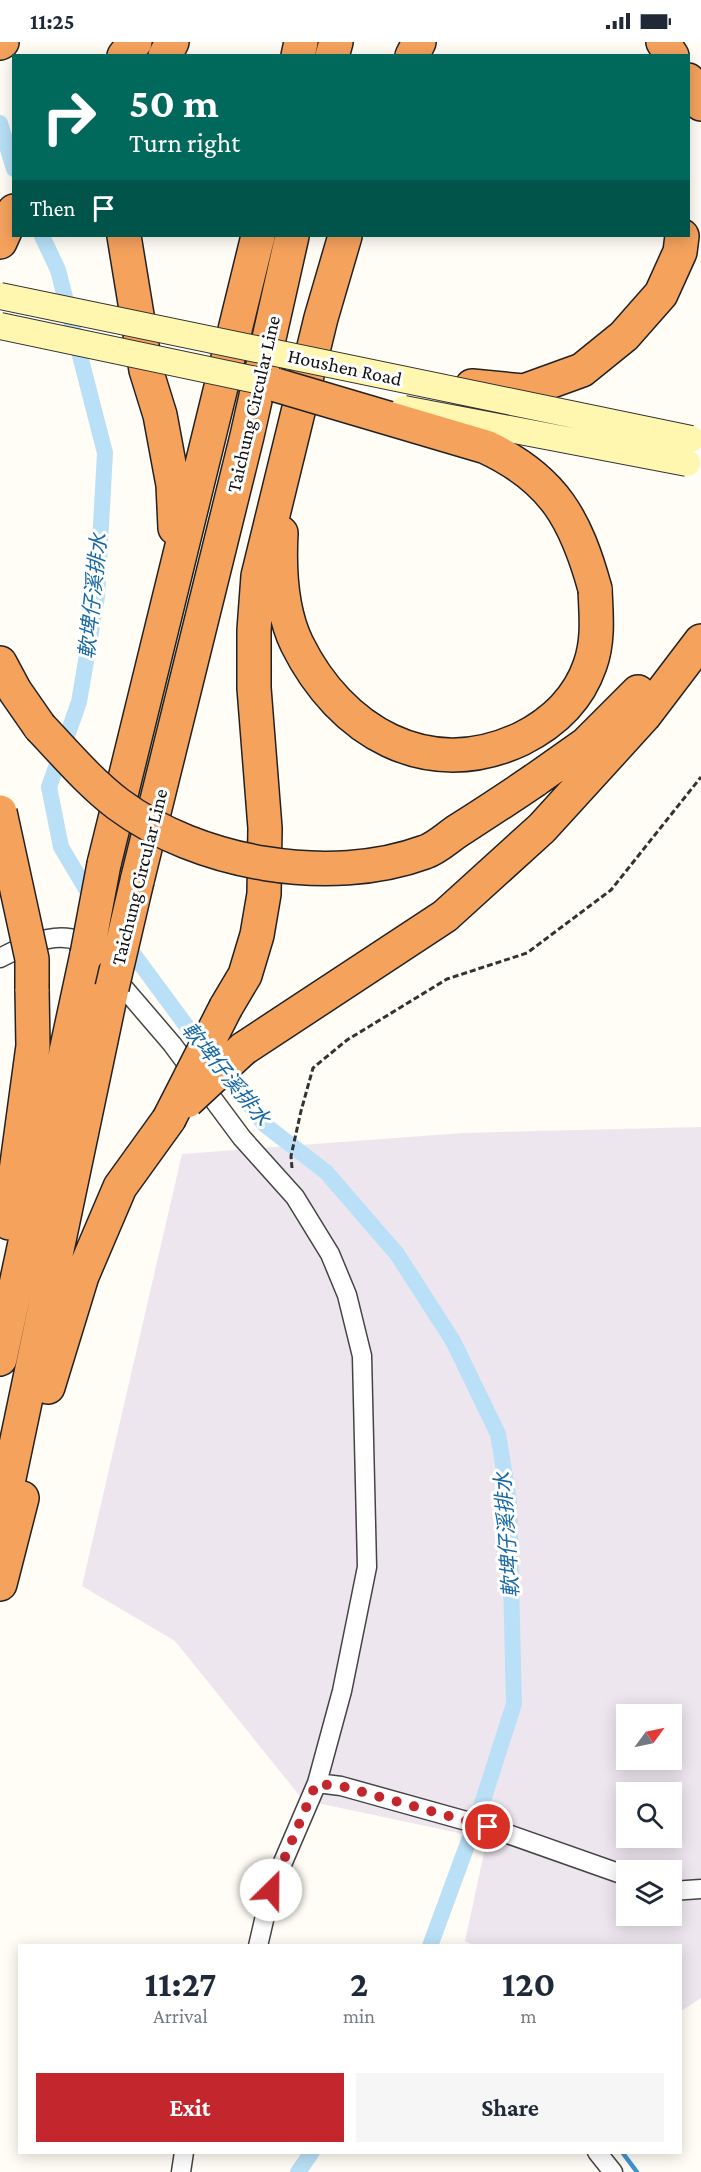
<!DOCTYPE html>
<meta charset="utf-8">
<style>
:root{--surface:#fff;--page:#f6f6f7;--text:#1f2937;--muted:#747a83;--accent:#c4262e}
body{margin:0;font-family:"Crimson Pro","Noto Sans TC",serif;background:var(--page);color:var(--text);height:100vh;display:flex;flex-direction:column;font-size:22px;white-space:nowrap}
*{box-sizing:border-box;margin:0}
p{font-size:20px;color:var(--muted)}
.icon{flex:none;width:33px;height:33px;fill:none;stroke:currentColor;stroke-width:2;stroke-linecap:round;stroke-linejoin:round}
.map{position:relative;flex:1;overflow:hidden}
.side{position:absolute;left:18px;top:1902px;width:664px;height:210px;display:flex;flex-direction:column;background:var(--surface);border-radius:0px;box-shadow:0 3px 15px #0003}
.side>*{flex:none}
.guide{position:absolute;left:12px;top:12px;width:678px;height:183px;border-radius:0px;box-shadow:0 3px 15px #0003;background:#00695c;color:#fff;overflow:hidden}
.needle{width:39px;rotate:57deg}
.fabs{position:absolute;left:616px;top:1662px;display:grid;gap:12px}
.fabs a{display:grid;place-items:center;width:66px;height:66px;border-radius:0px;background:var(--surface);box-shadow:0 3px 15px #0003;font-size:30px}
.pin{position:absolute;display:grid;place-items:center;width:51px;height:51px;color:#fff;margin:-26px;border:3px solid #fff;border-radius:50%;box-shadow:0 2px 6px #0007}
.me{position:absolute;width:66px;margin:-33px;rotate:23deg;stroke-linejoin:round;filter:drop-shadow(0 0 4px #0008)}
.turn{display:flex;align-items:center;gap:21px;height:126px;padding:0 18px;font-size:27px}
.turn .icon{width:78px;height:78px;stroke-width:2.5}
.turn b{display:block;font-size:42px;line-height:51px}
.then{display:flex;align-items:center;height:57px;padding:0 18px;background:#0003;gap:12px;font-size:22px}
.eta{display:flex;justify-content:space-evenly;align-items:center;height:102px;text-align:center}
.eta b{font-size:36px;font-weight:700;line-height:42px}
.cta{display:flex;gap:12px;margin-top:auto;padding:12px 18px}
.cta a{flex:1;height:69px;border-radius:0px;background:var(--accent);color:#fff;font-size:24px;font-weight:700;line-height:69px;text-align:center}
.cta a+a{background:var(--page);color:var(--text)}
.status{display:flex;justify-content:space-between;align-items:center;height:42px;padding:0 30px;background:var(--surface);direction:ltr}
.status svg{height:16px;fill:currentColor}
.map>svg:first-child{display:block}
.industrial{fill:#eee6ef;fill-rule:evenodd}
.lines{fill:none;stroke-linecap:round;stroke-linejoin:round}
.stream{stroke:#3f96cf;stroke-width:4.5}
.canal{stroke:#b9e0f7;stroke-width:16}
.street-casing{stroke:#444;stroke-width:21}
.highway-casing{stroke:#222;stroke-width:36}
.path{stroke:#333;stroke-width:3;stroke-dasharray:6 3;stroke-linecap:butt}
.street{stroke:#fff;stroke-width:18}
.highway{stroke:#f5a25d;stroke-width:33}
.secondary-bridge-casing{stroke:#333;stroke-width:28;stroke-linecap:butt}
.highway-bridge-casing{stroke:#222;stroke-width:36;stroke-linecap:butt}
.secondary-bridge{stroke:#fff6b0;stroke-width:26}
.highway-bridge{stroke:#f5a25d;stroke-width:33}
.route{stroke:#c4262e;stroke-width:10;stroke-dasharray:0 18}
.labels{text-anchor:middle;stroke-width:6;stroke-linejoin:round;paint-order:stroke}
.street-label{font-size:20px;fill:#111;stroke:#fff}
.water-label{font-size:21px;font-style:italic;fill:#1768a6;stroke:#fff}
</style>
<div class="status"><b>11:25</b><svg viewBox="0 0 49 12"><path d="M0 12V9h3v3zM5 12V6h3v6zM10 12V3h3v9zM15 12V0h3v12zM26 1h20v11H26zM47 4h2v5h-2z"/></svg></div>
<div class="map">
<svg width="701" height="2130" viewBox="0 0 701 2130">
<rect width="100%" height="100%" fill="#fffdf5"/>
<path class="industrial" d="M701 1085V1956L681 1969V1904H475L465 1899 487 1797 303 1758 175 1599 82 1544 182 1112 463 1091ZM627 1672H672V1718H627ZM627 1750H672V1796H627ZM627 1828H672V1874H627Z"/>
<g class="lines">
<path class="stream" d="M622 2110 637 2130"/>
<path class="canal" d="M0 81 14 127
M42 194 58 228 105 411 97 555 79 660 49 745 61 805 89 852 188 986 265 1083 326 1130 397 1212 453 1299 498 1392 509 1459 514 1662 479 1771 430 1904
M298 2130 312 2110"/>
<g class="street-casing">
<path id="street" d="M0 916C26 902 69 882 92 909
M112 932 172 1002 242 1096 295 1155 330 1212 347 1253 362 1314 367 1525 342 1649 317 1741 271 1848 258 1904
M317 1741 341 1744 488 1785 627 1834
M672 1849 701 1847
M597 2110 613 2130
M181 2130 184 2110"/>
</g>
<g class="highway-casing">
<path id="highway" d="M663 0 672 14
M0 1 2 0
M124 14 135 0
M165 14 172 0
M298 14 301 0
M332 14 336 0
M412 14 419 0
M688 38 701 62
M124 194 146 328 160 373 173 443 175 486
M0 200 14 169
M472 344 524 349 582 328 624 294 661 252 680 210 682 194
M281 491C279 528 281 569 297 602 340 689 427 741 521 697 553 681 578 658 590 623 599 598 596 572 595 547
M0 621 15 649 40 685
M535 738 586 702 638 650
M104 822 258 194
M137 839 247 394 292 194
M226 965 245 933 257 893 264 852 265 786 254 646V588L258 534 321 276 345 194
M243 1007 445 874 542 786 644 674 701 599
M9 1181 33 1004 32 947
M0 1317 87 912
M48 1345 82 1234 120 1145 169 1077
M0 1479 112 946
M0 1542 22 1456"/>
</g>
<path class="path" d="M292 1126 291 1114 301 1069 313 1026 347 998 447 937 527 911 611 848 701 735"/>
<use href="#street" class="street"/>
<use href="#highway" class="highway"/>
<g class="secondary-bridge-casing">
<path id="secondary-bridge" d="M0 254 691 397
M0 284 294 346
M404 367 687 421"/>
</g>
<g class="highway-bridge-casing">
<path id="highway-bridge" d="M276 343 486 405C554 437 576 478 595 547
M40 685C65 711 89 740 118 762 198 822 330 845 425 810 437 806 448 795 459 788 484 772 510 755 535 738
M0 770 32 917V947
M87 912 104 822
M112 946 137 839
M187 1059 243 1007
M169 1077 226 965"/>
</g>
<use href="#secondary-bridge" class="secondary-bridge"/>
<use href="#highway-bridge" class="highway-bridge"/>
</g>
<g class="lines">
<path class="route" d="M271 1848 316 1742 341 1744 488 1785"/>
</g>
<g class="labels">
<g class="street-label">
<text transform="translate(345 325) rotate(12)" y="7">Houshen Road</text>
<text transform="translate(253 362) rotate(-77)" y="7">Taichung Circular Line</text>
<text transform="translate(139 835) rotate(-76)" y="7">Taichung Circular Line</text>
</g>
<g class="water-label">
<text transform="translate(93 554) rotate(-84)" y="7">軟埤仔溪排水</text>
<text transform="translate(226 1032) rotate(51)" y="7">軟埤仔溪排水</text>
<text transform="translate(507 1493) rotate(-94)" y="7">軟埤仔溪排水</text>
</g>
</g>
</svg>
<div class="fabs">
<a><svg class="needle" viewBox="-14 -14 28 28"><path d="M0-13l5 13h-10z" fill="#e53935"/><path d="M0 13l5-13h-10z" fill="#747a83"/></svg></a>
<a><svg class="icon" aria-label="search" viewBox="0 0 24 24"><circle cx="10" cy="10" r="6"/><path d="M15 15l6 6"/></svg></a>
<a><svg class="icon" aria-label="layers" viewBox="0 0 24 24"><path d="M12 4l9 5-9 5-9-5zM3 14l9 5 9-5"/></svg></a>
</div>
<div class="pin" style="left:488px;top:1785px;background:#d93025"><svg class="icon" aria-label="arrive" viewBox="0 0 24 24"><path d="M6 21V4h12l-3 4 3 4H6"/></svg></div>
<svg class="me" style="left:271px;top:1848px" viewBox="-20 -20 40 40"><circle r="19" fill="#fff"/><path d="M0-13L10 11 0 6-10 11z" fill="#c4262e"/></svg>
<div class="guide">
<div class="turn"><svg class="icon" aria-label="right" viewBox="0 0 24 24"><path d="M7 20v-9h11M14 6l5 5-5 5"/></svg><div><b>50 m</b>Turn right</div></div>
<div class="then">Then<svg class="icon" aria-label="arrive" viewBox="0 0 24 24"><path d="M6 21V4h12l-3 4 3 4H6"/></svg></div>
</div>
<section class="side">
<div class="eta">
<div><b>11:27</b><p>Arrival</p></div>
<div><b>2</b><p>min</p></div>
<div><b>120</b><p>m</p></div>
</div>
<div class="cta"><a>Exit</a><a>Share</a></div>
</section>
</div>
